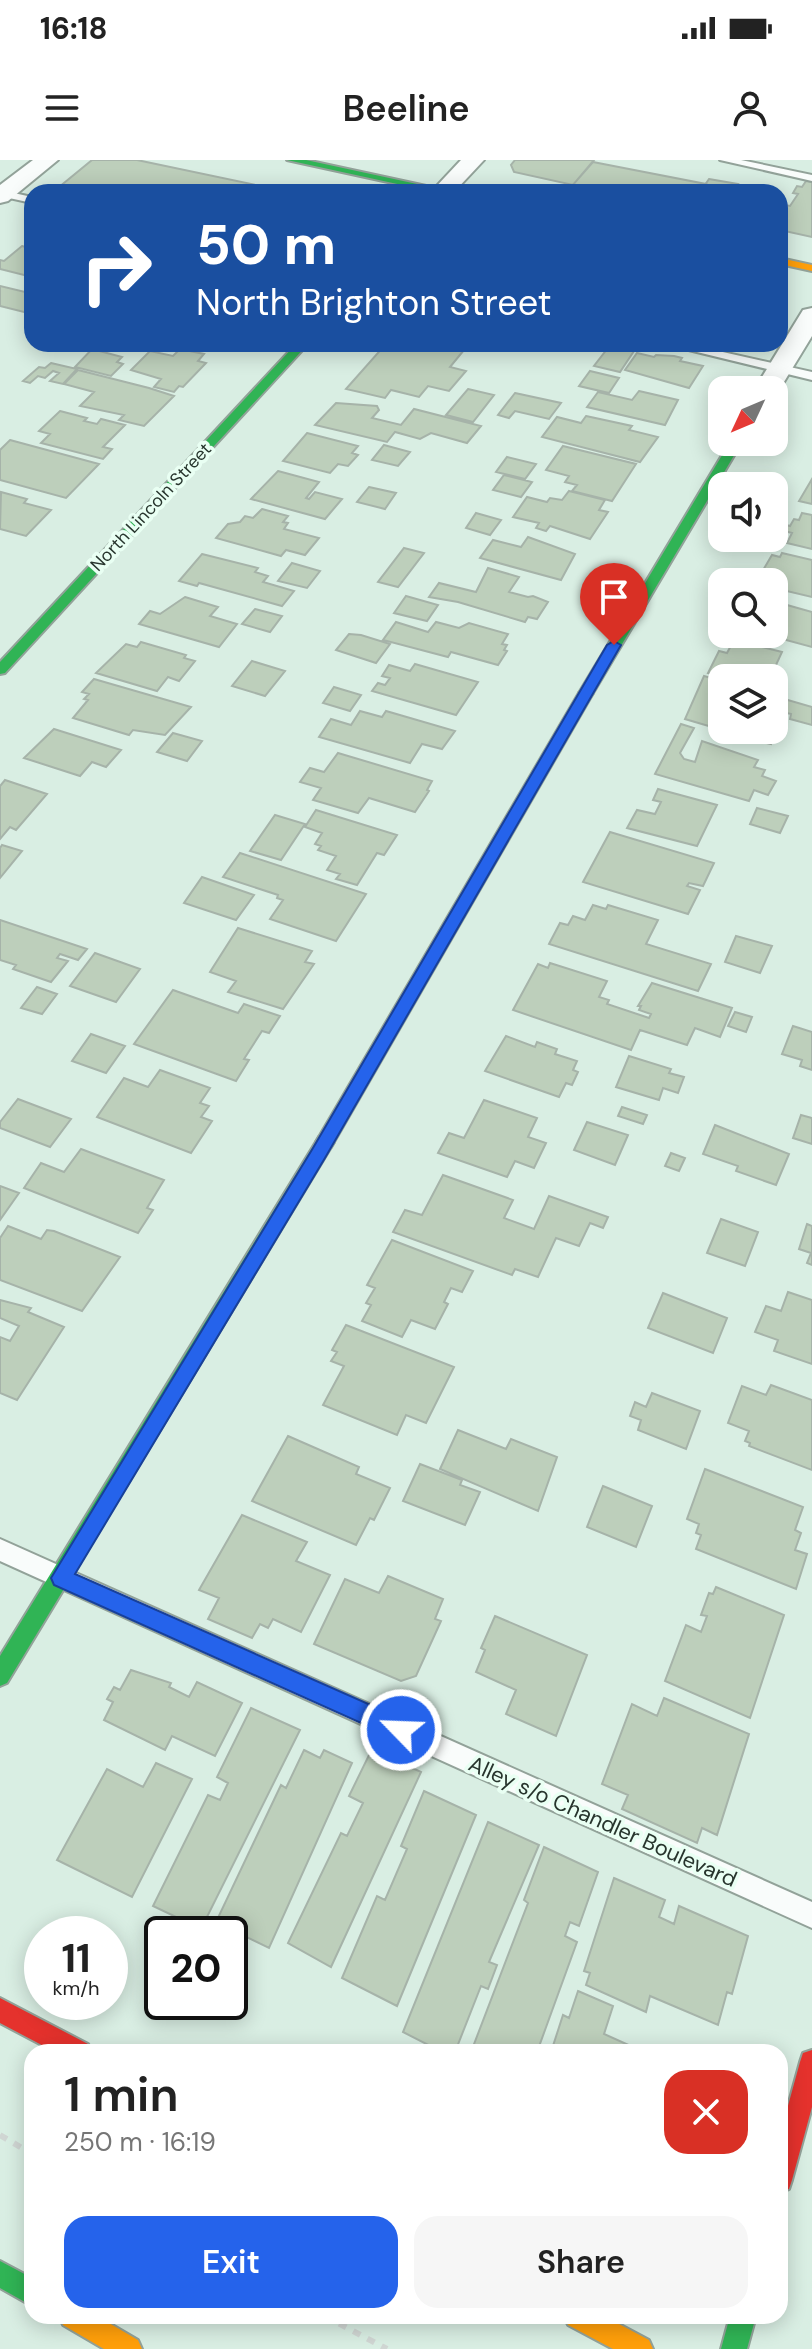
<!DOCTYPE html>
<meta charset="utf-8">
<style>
:root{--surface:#fff;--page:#f6f6f6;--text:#222;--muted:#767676;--accent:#2563eb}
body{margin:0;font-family:"DM Sans",sans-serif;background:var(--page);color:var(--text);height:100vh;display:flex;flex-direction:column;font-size:30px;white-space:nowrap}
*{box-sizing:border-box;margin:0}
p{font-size:26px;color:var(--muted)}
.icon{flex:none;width:44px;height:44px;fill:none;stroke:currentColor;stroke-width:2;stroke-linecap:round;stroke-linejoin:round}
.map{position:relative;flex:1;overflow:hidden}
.sheet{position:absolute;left:24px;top:1884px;width:764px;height:280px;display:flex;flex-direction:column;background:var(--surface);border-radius:24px;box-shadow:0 4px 20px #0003}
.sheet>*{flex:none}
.guide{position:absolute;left:24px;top:24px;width:764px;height:168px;border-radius:24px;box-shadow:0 4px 20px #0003;background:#1a4fa0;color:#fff;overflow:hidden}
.needle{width:52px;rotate:226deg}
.fabs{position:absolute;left:708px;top:216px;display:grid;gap:16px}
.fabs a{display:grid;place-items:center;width:80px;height:80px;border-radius:16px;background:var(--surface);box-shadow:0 4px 20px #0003;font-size:40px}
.speed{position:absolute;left:24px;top:1756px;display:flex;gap:16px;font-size:40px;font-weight:700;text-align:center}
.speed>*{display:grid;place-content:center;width:104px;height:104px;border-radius:50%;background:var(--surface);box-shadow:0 4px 20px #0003;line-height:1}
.speed small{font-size:20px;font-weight:400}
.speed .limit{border:4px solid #111;border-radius:12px;background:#fff;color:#111}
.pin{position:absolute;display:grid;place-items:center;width:68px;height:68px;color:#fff;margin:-82px -34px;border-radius:50% 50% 50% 0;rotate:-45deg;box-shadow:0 0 8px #0007}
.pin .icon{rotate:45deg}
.me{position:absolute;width:88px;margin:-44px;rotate:294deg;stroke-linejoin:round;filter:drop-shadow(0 0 6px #0008)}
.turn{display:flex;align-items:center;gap:28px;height:168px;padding:0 40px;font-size:36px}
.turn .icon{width:104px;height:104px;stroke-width:2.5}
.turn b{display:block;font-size:56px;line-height:68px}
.round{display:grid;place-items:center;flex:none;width:84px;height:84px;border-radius:24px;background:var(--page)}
.summary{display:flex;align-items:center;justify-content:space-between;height:136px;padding:0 40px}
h1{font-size:48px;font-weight:600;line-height:60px}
.action{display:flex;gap:16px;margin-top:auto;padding:16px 40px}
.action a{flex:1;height:92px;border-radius:24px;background:var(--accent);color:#fff;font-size:32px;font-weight:600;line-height:92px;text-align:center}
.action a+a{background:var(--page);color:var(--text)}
.status{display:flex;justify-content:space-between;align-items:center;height:56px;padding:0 40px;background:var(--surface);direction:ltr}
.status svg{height:22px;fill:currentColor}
header{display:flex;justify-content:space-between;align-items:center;height:104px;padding:0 40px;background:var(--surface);font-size:36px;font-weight:600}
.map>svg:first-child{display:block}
.building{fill:#bdcfbb;stroke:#a6b3a9;stroke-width:2}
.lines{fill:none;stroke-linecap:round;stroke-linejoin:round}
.lane-casing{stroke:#92a299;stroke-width:4}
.street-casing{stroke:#92a299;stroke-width:4}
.fast-casing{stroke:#92a299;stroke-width:4}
.slow-casing{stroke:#92a299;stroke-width:4}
.jam-casing{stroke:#92a299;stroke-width:4}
.path{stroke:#d0d6d3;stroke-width:6;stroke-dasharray:8 8;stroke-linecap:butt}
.lane{fill:#f9fcfb;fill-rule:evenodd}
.street{fill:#f9fcfb;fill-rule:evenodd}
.fast{fill:#30b455;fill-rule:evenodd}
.slow{fill:#ff9f0a;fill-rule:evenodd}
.jam{fill:#e5322d;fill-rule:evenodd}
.route{fill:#2563eb;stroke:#184099;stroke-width:2}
.labels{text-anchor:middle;stroke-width:7;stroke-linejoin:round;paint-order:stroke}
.far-street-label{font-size:18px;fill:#27352d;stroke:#e9fff3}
.street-label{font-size:22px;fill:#27352d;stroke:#e9fff3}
</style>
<div class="status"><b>16:18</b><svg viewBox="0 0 49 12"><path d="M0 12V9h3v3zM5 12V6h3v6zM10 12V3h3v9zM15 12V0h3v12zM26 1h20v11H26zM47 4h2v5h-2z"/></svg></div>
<header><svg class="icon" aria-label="menu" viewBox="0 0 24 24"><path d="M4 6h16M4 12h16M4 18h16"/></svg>Beeline<svg class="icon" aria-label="person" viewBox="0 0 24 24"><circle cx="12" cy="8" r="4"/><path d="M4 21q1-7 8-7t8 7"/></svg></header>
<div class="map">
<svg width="812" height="2189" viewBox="0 0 812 2189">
<rect width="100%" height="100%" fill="#d9eee3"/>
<path class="building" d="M92 0H137L265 27 263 29 288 32H53Z
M515 0H594L573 25 514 12 511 5Z
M593 2 706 24 700 32H591L570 28Z
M709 19 738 24 733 32H700Z
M806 21 812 22V77L780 70V44L790 46 798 34 793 33 797 26 802 27Z
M22 86 32 89V117L0 109V100L4 101Z
M0 126 29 133 32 131V154L0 146Z
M412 184H469L450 207 466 211 449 231 428 226 419 237 391 230 385 238 346 229 384 186 406 191Z
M611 184 636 188 620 212 594 206Z
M92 189 122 197 117 202 123 204 111 216 75 207Z
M180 189 204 194 198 201 206 203 183 227 179 226 174 232 154 227 161 219 131 210 150 191 173 196Z
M637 193 654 197 656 195 674 196 682 198 680 201 703 206 689 228 625 210Z
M51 203 77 209 63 224 50 221 59 213 53 211 45 218 38 216 30 223 23 221 39 207 45 208Z
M78 210 149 228 174 236 144 266 119 260 124 255 80 246 94 232 64 224Z
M590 211 619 218 609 233 579 226Z
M468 229 494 235 473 262 446 255Z
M639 231 678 240 665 265 587 247 598 232 632 240Z
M515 233 561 243 549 259 515 251 509 258 498 255Z
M336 243 377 246 379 250 372 258 401 265 414 249 481 266 467 283 431 273 420 279 395 272 387 282 315 265Z
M60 251 87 258 84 261 97 264 101 259 125 265 103 287 112 289 103 299 41 283 50 274 39 271Z
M586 256 632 266 629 270 658 277 640 302 542 277 557 257 581 263Z
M307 273 358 286 352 293 358 295 348 306 338 304 330 313 283 301Z
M10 280 99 304 66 338 0 320V290Z
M384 285 410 292 398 306 372 300Z
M563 286 636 304 612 341 572 331 577 325 565 322 569 316 546 310Z
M507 297 536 304 525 319 496 312Z
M278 311 319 322 306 338 309 339 315 332 342 339 325 359 251 339Z
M504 315 532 322 521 337 493 330Z
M812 319V344L799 341Z
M369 327 396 333 385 349 357 342Z
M569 331 605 340 599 350 608 352 590 379 550 366 546 371 536 368 539 363 513 357 527 337 547 342 550 338 562 340Z
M1 332 27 339 24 343 51 350 26 376 0 369Z
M262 349 288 356 283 362 288 363 284 369 319 378 305 395 286 390 281 396 216 378 228 364 240 362 245 356 253 358Z
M476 353 501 360 490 375 466 368Z
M802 353 812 355V389L787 383 792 373 784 371 786 365 790 366 794 359 799 360Z
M528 377 575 394 561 420 480 398 493 380 521 387Z
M404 388 424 393 398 427 378 422Z
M782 393 812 400V437L774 428V422H756L772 395 780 397Z
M202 394 258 408 255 412 268 416 263 422 294 431 282 446 199 423 197 426 179 421Z
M292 403 320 411 307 428 278 421Z
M488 408 519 417 509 432 528 437 533 436 548 442 537 459 528 457 525 462 458 442 429 437 439 423 476 432Z
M774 430 785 433 780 443 812 452V487L764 474H774Z
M406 436 438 445 427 461 394 453Z
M185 437 218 447 210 456 237 464 219 487 139 464 150 451 160 454Z
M255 449 282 456 270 472 242 464Z
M396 462 428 472 436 462 459 468 469 463 508 474 502 484 507 485 504 490 507 491 498 505 451 492 448 497 383 480Z
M349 474 361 475 390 484 376 503 336 490Z
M734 480 782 492 770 518H729L708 513 719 491 727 493Z
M141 482 186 495 184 498 195 501 179 521 168 517 157 531 96 513 126 484 137 487Z
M252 501 285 511 265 536 232 526Z
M415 504 478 522 456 555 372 531 378 523 385 525 390 518 382 516 389 505 410 511Z
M704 516 722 521V570H774V556L783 558 771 584 717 572 719 569 685 559Z
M94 519 191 547 165 575 133 570 129 575 73 558 88 540 84 539 89 534 82 532Z
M334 527 361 535 350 551 323 543Z
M774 536 812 547V565L790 559 791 554 774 550Z
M360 551 382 557 386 551 455 571 442 589 422 584 410 603 319 577 331 559 351 565Z
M681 564 694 568 680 593 684 599 695 602 702 581 758 600 754 607 765 610 762 616 776 621 768 635 754 630 749 641 655 614Z
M54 569 121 590 106 607 92 602 80 616 24 598Z
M173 573 202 581 187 601 157 592Z
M338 593 432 621 427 630 429 631 415 652 369 638 358 653 313 640 321 628 300 622 310 608 324 612Z
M5 620 47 634 16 670 10 667 0 679V626Z
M658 629 717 645 697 686 627 668 637 650 655 654 661 642 653 640Z
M757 648 788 656 780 673 750 664Z
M316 650 397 675 384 695 377 693 357 725 336 719 340 714 327 710 336 696 318 690 321 686 315 684 322 673 305 667Z
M275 655 305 664 281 700 250 691Z
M610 672 714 703 703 726 689 723 687 726 700 730 688 754 583 722Z
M2 685 22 691 0 718V688Z
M240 693 366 734 336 781 270 759 283 740 277 738 278 735 223 717Z
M202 717 254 735 236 760 184 743Z
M593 745 606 749 608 745 658 760 646 784 711 804 698 831 549 784 560 763 568 765 573 756 585 760Z
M0 760 87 789 78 800 60 794 57 798 68 801 51 822 13 809 16 805 0 800Z
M238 768 312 791 305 802 314 804 283 849 228 832 236 821 210 812Z
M736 776 772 786 760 813 725 802Z
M95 793 140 809 116 842 70 826Z
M550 803 607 821 599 837 609 840 607 844 649 858 651 854 639 850 641 846H638L652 823 732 848 720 877 695 868 687 885 640 870 631 890 513 850 538 804 548 808Z
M37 827 57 834 42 854 21 848Z
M173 830 238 853 244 844 280 856 269 873 262 871 244 899 249 900 236 921 134 884Z
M735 852 752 857 746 872 728 866Z
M793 866 812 872V910L800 906 802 900 782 894Z
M91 874 125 886 106 913 72 901Z
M506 876 535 887 537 882 557 889 555 894 577 901 573 910 578 912 572 925 566 923 559 937 485 911Z
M629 896 671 909 669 913 684 917 678 933 663 928 659 940 616 927Z
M160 910 210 928 200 943 209 946 201 957 212 961 191 993 97 957 124 918 148 927Z
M18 939 71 959 50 987 0 968V962Z
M484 940 537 958 528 977 546 983 534 1008 515 1001 507 1017 438 993 449 973 464 978Z
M622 947 647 955 643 964 618 956Z
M801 955 812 958V984L793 978Z
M587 962 628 975 615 1005 574 990Z
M715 965 789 994 776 1025 736 1011 738 1006 703 994Z
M81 989 164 1020 147 1048 153 1050 138 1073 24 1028 41 1003 64 1012Z
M671 993 685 998 679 1011 665 1006Z
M443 1015 513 1040 504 1058 534 1069 549 1036 608 1057 603 1068 590 1063 579 1086 556 1078 538 1117 515 1109 512 1115 393 1072 405 1050 422 1055Z
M0 1026 19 1033 0 1060Z
M721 1059 758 1072 745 1106 707 1093Z
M807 1064 812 1066V1105L807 1103 811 1093 799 1089Z
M8 1066 41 1079 47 1070 54 1071 120 1097 82 1151 0 1120V1078Z
M392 1080 473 1111 462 1132 451 1128 444 1142 448 1144 435 1169 411 1160 402 1177 362 1161 371 1145 366 1143 375 1128 367 1125Z
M788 1132 812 1140V1204L774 1191 778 1180 755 1172 766 1146 781 1151Z
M663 1133 727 1158 713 1193 648 1168Z
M0 1140 31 1148 28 1152 64 1167 17 1240 0 1233V1177L10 1181 19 1166 0 1158Z
M346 1165 454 1207 426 1263 406 1255 397 1275 323 1245 344 1206 331 1201 337 1192 332 1190Z
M771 1225 812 1240V1310L749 1286 750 1283 745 1281 749 1271 728 1263 742 1226 766 1235Z
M652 1233 700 1251 686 1289 638 1270 641 1260 630 1256 635 1242 646 1247Z
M458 1270 506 1289 511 1279 557 1297 538 1351 440 1309Z
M288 1276 359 1307 356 1314 390 1328 374 1360 370 1358 356 1385 252 1341Z
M420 1304 462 1320 460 1325 480 1332 465 1365 403 1341Z
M705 1309 803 1347 795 1370 801 1373 795 1390 807 1394 796 1429 696 1389 701 1375 696 1373 699 1364 687 1359Z
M603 1326 652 1346 636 1387 587 1367Z
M242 1355 307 1382 296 1401 330 1415 301 1472 273 1459 268 1468 260 1464 252 1478 208 1459 219 1438 199 1430Z
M388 1416 443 1439 435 1459 441 1461 416 1516 401 1521 314 1484 345 1419 379 1433Z
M716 1427 784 1455 750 1558 665 1521 686 1465 701 1472 707 1456 701 1455 709 1433 713 1434Z
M495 1456 587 1495 556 1576 506 1554 516 1530 476 1512 485 1490 481 1488Z
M131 1510 171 1523 169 1527 189 1537 197 1522 242 1543 215 1596 172 1576 165 1590 104 1560 113 1542 107 1539 114 1527 120 1530Z
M664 1538 749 1574 717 1675 702 1668 697 1683 622 1649 628 1635 602 1624 632 1544 657 1556Z
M251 1548 300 1570 201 1769 153 1746 208 1635 220 1640 228 1623 217 1617Z
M372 1589 421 1612 331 1807 288 1783 341 1673 347 1676 363 1643 349 1636Z
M304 1590 320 1598 324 1590 352 1603 269 1788 216 1762 281 1625 286 1628Z
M156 1603 192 1619 132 1737 57 1700 107 1609 143 1627Z
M424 1631 476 1655 397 1846 342 1818 377 1736 385 1740 407 1689 401 1686Z
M488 1662 539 1685 489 1802 497 1805 488 1829 481 1826 455 1892H442L403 1872Z
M544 1687 598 1712 579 1766 570 1762 565 1776 577 1782 537 1892H471L528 1743 524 1740Z
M614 1718 665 1740 659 1757 674 1764 679 1746 748 1776 732 1834 727 1832 718 1865 650 1836 646 1852 586 1825 590 1813 584 1811Z
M578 1831 613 1846 604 1874 644 1892H551L563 1855 569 1858Z"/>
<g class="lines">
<g class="lane-casing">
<path id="lane" d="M720 0H741L812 15V21Z
M0 30 32 37V43L0 36Z
M664 184H687L812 212V220Z
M0 1379 812 1742V1768L0 1401Z"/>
</g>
<g class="street-casing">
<path id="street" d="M33 0H58L8 41 0 43V25Z
M461 0H484L454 32H431Z
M812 148V176L776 235 774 230H754L803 150Z"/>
</g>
<g class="fast-casing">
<path id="fast" d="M287 0H306L454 32H434Z
M296 184H308L5 513 0 514V502Z
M730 282H742L593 533 591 536H581L579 533Z
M325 975 334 982 331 987 7 1523 0 1526V1496L319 977Z
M0 2101 32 2118V2146L0 2128Z
M730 2156H756L747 2189H721Z"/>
</g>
<g class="slow-casing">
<path id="slow" d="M780 98 812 105V111L780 104Z
M59 2156H97L138 2180 142 2189H104L63 2165Z
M564 2156H604L649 2180 653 2189H613L568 2165Z"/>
</g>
<g class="jam-casing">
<path id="jam" d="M586 529 593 533 331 987H319L316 982 319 977 579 533Z
M0 1838 88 1884 92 1892H55L0 1863Z
M812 1890V1947L792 2020 789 2029 780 2032V1975L800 1902 803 1893Z"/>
</g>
<path class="path" d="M0 1975 32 1994
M325 2156 387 2189"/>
<use href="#lane" class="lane"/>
<use href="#street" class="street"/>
<use href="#fast" class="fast"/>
<use href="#slow" class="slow"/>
<use href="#jam" class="jam"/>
</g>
<path class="route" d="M614 481 621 485 325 998 75 1414 409 1562 412 1570 409 1578 401 1581 54 1425 51 1418 313 988 607 485Z"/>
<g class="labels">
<g class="far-street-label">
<text transform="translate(151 347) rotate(-47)" y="6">North Lincoln Street</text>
</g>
<g class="street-label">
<text transform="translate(603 1661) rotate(24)" y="8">Alley s/o Chandler Boulevard</text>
</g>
</g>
</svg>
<div class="fabs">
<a><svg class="needle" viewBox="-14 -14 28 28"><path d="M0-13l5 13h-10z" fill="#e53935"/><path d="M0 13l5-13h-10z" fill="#767676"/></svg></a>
<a><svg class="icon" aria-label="sound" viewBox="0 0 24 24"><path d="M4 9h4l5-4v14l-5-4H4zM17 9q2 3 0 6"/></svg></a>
<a><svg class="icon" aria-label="search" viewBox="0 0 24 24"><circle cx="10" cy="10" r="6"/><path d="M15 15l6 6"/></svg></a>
<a><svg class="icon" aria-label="layers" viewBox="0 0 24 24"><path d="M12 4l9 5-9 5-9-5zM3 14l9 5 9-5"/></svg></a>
</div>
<div class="speed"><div>11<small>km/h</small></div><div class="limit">20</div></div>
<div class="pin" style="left:614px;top:485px;background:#d93025"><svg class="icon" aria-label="arrive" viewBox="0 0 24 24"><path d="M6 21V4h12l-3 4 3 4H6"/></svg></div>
<svg class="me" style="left:401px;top:1570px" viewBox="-20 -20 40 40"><circle r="17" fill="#2563eb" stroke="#fff" stroke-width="3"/><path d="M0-11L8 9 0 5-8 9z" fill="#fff"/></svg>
<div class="guide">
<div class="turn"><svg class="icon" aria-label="right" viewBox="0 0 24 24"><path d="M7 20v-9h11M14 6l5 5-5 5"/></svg><div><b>50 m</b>North Brighton Street</div></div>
</div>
<section class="sheet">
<div class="summary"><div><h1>1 min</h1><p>250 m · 16:19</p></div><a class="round" style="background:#d93025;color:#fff"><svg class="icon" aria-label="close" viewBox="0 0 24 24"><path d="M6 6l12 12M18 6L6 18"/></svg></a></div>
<div class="action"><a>Exit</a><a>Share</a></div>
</section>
</div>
